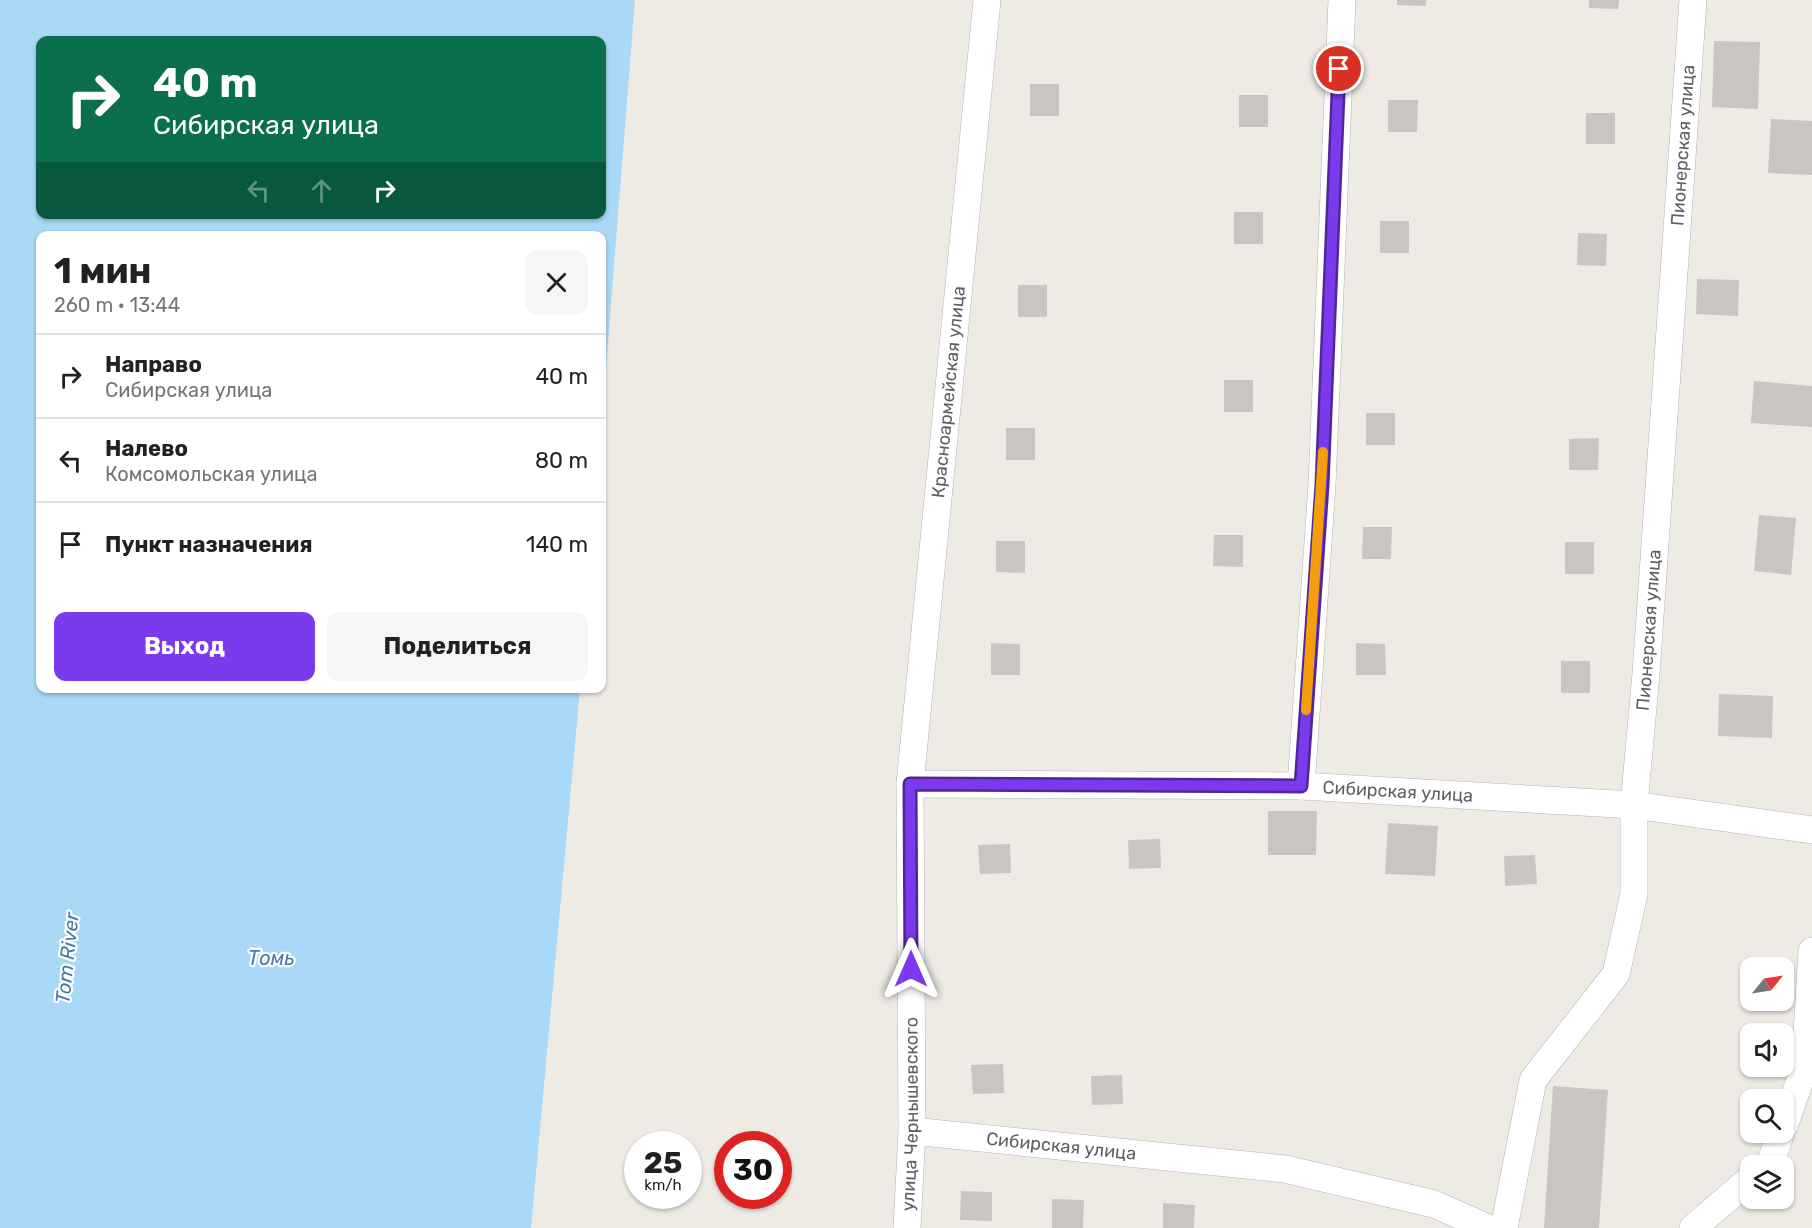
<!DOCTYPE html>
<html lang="ru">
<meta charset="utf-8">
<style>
:root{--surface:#fff;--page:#f6f6f6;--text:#202124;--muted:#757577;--line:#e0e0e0;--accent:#7c3aed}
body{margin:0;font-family:Rubik,sans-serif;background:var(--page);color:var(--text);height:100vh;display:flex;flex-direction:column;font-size:22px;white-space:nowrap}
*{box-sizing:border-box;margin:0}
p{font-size:20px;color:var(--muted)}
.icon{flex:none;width:33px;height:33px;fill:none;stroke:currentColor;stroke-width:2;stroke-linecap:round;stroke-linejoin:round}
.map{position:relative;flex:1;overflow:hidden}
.sheet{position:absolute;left:36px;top:231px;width:570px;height:462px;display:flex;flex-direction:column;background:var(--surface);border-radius:12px;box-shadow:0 2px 4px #0004}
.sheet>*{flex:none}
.guide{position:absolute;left:36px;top:36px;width:570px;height:183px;border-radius:12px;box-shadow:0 2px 4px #0004;background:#0b6e4f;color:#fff;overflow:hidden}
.needle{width:39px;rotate:60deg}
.tools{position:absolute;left:1740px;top:957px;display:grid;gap:12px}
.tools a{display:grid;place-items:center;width:54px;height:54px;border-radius:12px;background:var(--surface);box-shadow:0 2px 4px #0004;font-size:30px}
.speed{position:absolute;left:624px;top:1131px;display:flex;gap:12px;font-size:30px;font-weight:700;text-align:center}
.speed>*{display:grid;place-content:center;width:78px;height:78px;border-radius:50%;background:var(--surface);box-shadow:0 2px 4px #0004;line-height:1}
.speed small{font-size:15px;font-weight:400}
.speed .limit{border:9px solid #d22;background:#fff;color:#111}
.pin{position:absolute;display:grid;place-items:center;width:51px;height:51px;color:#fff;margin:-26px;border:3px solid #fff;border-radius:50%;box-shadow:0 2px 6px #0007}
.me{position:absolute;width:66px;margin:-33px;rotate:0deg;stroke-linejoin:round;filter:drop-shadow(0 0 4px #0008)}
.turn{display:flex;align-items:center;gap:21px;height:126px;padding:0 18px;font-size:27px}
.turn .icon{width:78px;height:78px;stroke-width:2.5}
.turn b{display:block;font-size:42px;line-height:51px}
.lanes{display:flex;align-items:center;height:57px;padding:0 18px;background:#0003;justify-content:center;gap:30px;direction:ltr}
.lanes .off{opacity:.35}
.round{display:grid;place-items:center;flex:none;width:63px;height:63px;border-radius:12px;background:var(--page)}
.head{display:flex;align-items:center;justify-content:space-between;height:102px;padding:0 18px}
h1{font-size:36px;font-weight:700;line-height:45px}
.cta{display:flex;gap:12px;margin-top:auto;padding:12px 18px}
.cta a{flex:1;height:69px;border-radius:12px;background:var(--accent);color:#fff;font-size:24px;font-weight:700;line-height:69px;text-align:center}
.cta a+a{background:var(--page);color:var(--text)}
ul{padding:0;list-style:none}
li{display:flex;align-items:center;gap:18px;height:84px;padding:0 18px;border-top:2px solid var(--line)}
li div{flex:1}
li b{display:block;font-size:22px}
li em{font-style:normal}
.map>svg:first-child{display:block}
.water{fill:#aad8f7;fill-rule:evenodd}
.building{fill:#c9c6c1}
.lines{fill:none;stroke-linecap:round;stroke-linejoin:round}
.street-casing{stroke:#b1b4b8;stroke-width:28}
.street{stroke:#fff;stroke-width:27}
.route-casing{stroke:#51269a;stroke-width:15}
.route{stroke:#7c3aed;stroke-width:10}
.slow{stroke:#f59e0b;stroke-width:10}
.labels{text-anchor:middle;stroke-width:4.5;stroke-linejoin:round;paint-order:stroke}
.street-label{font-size:18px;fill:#5c5f63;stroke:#fff}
.water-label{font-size:20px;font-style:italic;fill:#497aa8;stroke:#fff}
</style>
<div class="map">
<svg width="1812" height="1228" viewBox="0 0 1812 1228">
<rect width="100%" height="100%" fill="#edebe4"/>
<path class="water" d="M0 0H635L602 418V236H40V688L580 689 531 1228H0ZM40 40H602V214H40Z"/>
<path class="building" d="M1397 0H1426V6L1397 5Z
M1589 0H1619L1618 9 1589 8Z
M1714 41 1760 42 1758 109 1712 107Z
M1030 84H1059V116H1030Z
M1239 95H1268V127H1239Z
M1388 100H1418L1417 132H1388Z
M1586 113H1615V144H1586Z
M1771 119 1812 121V175L1768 173Z
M1234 212H1263V244H1234Z
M1380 221H1409V253H1380Z
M1578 233 1607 234 1606 266 1577 265Z
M1697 279 1739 280 1738 316 1696 314Z
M1018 285H1047V317H1018Z
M1224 380H1253V412H1224Z
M1754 381 1812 386V427L1751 423Z
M1366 413H1395V445H1366Z
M1006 428H1035V460H1006Z
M1599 438 1598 470H1569V439Z
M1759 515 1796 518 1791 575 1754 571Z
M1363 527H1392L1391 559H1362Z
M1214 535H1243V567L1213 566Z
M996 541H1025V573L996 572Z
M1565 542H1594V574H1565Z
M991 643 1020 644V675H991Z
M1356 643 1385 644 1386 675H1356Z
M1561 661H1590V693H1561Z
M1719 694 1773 696 1772 738 1718 736Z
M1268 811H1317L1316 855H1268Z
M1388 823 1438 826 1435 876 1385 874Z
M1160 839 1161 868 1129 869 1128 840Z
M1010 844 1011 873 980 874 978 845Z
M1535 855 1537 884 1505 886 1504 856Z
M1003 1064 1004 1093 973 1094 971 1065Z
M1122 1075 1123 1104 1092 1105 1091 1076Z
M1553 1086 1608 1090 1599 1228H1544Z
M961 1191 992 1192V1221L960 1220Z
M1052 1199 1084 1200 1083 1228H1052Z
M1163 1203 1195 1205 1194 1228H1163Z"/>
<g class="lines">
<g class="street-casing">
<g id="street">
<path id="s1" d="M910 784 1301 786 1634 805 1812 830"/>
<path d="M1301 786 1322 485 1342 0"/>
<path d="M1784 1126 1805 1066 1812 951"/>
<path id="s2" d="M912 1131 1285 1169 1434 1204 1488 1228"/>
<path d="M1766 1166 1771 1161 1781 1132"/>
<path id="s3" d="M907 1228 912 1131 910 784 987 0"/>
<path id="s4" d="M1504 1228 1533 1080 1616 974 1634 894V805L1646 674 1693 0"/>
<path d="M1693 1228 1750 1179"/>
</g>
</g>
<use href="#street" class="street"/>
</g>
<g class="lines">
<g class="route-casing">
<path id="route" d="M911 969 910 784 1301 786 1322 485 1339 69"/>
</g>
<use href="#route" class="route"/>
<path class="slow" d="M1306 710 1323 452"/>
</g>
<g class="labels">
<g class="street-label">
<text dy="6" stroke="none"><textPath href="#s4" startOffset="1118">Пионерская улица</textPath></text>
<text dy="6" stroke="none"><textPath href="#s3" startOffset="838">Красноармейская улица</textPath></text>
<text dy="6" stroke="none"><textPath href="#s4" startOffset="632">Пионерская улица</textPath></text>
<text dy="6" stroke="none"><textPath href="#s1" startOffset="488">Сибирская улица</textPath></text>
<text dy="6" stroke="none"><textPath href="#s3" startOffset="114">улица Чернышевского</textPath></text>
<text dy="6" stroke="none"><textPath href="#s2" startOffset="150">Сибирская улица</textPath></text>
</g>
<g class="water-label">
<text transform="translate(67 958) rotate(-84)" y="7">Tom River</text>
<text x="271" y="965">Томь</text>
</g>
</g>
</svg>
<div class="tools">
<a><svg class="needle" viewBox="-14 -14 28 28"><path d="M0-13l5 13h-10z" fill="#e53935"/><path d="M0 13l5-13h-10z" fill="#757577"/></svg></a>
<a><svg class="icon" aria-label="sound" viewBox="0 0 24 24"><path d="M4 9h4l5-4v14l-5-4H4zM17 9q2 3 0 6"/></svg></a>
<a><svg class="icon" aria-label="search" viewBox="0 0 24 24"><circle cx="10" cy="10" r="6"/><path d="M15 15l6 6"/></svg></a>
<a><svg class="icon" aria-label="layers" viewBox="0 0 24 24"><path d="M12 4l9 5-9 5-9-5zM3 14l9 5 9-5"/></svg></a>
</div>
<div class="speed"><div>25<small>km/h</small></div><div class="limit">30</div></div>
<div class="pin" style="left:1339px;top:69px;background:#d93025"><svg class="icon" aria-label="arrive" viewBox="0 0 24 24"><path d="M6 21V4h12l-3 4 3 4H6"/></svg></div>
<svg class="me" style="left:911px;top:969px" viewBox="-20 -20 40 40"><path d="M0-17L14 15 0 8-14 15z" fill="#7c3aed" stroke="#fff" stroke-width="4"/></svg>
<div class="guide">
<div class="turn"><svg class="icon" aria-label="right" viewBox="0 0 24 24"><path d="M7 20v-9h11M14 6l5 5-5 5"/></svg><div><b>40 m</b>Сибирская улица</div></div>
<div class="lanes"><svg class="icon off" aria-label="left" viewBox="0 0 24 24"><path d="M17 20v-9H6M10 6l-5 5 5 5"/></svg><svg class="icon off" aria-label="ahead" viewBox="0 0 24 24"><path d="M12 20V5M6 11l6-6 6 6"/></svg><svg class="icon" aria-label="right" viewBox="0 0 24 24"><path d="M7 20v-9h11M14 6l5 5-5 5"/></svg></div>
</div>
<section class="sheet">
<div class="head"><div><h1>1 мин</h1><p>260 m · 13:44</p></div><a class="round"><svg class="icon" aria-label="close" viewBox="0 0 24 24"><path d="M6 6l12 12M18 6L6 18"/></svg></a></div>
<ul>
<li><svg class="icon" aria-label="right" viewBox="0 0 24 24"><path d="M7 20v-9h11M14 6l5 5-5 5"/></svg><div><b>Направо</b><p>Сибирская улица</p></div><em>40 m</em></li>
<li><svg class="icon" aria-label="left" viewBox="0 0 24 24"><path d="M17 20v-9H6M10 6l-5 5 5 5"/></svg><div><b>Налево</b><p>Комсомольская улица</p></div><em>80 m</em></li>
<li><svg class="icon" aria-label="arrive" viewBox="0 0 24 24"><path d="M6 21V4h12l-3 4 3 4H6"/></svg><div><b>Пункт назначения</b></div><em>140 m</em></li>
</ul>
<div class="cta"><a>Выход</a><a>Поделиться</a></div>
</section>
</div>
